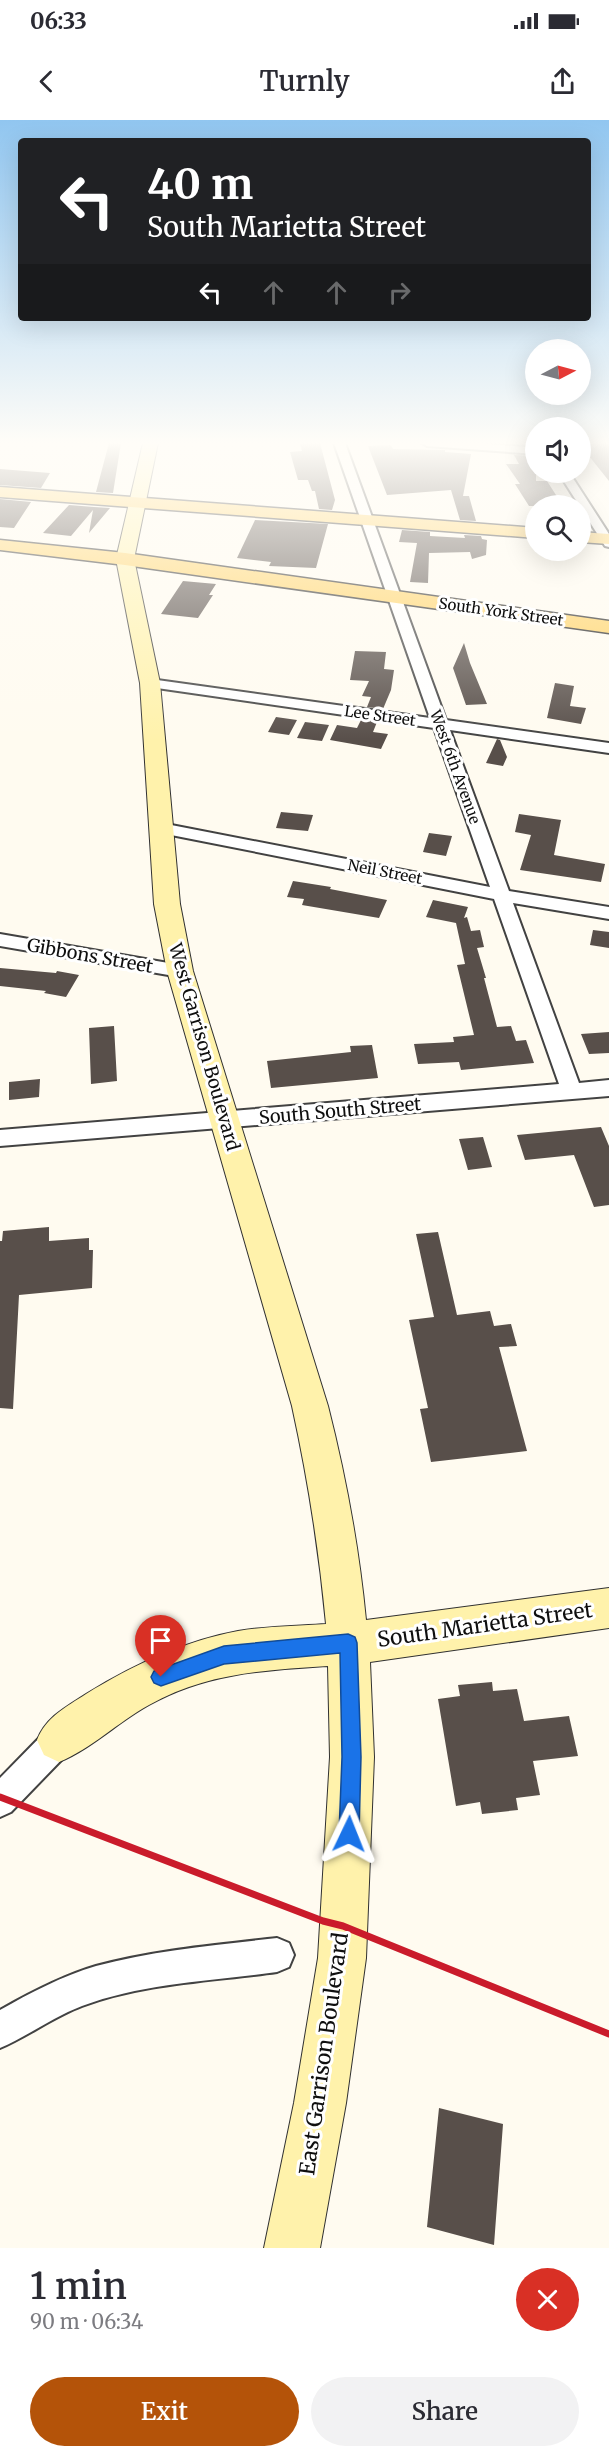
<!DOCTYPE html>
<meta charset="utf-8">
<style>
:root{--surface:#fff;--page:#f2f2f3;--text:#2b2b33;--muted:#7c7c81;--accent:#b45309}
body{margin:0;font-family:Merriweather,serif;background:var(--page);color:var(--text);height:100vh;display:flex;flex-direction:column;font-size:22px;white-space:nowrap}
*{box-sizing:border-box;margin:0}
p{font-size:20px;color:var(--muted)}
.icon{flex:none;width:33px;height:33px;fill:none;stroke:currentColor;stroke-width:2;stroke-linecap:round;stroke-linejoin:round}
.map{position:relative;height:2128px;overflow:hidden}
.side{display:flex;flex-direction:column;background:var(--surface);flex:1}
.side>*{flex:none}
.banner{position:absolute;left:18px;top:18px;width:573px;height:183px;border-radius:6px;box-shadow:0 6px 24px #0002;background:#202124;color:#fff;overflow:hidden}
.needle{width:39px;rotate:84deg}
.fabs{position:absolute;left:525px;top:219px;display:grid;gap:12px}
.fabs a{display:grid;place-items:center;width:66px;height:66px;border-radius:50%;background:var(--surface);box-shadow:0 6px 24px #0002;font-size:30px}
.pin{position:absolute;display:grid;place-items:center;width:51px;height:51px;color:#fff;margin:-62px -26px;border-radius:50% 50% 50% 0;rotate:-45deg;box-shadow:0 0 6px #0007}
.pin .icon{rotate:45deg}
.me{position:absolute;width:66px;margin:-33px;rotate:2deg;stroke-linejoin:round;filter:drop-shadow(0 0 4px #0008)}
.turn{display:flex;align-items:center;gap:21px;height:126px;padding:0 30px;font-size:27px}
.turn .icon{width:78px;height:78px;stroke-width:2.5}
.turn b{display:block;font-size:42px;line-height:51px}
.lanes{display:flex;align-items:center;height:57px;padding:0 30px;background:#0003;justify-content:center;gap:30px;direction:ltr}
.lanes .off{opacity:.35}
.round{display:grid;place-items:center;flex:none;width:63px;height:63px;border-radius:32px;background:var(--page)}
.head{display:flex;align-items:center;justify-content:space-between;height:102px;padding:0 30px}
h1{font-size:36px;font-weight:600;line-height:45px}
.primary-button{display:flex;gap:12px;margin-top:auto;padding:12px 30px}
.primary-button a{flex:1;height:69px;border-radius:36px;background:var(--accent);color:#fff;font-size:24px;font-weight:600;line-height:69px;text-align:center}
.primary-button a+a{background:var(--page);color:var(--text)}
.status{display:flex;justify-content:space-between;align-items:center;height:42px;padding:0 30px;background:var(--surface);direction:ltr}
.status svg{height:16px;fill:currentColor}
header{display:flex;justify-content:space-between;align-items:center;height:78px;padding:0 30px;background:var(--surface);font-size:27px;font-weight:600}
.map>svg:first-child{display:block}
.building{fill:#584f4a}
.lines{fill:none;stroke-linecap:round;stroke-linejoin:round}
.street-casing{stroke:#424242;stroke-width:4}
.secondary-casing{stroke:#313131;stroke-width:2}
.primary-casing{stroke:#202020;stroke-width:3}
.street{fill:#fff;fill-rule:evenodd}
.secondary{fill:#fff2ab;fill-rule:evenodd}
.primary{fill:#ffd160;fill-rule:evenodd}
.rail{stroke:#ca1b2b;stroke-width:7}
.route{fill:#1a73e8;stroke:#114b97;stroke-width:1.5}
.labels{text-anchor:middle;stroke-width:6;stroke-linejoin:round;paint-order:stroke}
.far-street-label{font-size:15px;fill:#0f0f0f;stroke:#fff}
.street-label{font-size:18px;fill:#0f0f0f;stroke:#fff}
.near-street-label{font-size:21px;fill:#0f0f0f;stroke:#fff}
</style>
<div class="status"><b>06:33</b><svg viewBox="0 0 49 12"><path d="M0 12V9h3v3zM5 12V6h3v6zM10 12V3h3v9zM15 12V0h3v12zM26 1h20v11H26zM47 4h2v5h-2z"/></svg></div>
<header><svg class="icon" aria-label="back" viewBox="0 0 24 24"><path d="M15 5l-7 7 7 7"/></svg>Turnly<svg class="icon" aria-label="share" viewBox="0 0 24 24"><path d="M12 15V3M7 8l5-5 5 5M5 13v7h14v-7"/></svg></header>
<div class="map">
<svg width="609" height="2128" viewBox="0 0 609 2128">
<rect width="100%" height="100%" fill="#fffbf0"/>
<path class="building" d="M109 323H121L113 373 96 372Z
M300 323H320L335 380 332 390 319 389 315 371H312L308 360H298L290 332 302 331Z
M583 323H609V361L585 331H587Z
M391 325 393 329 445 330V332L471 334 463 376H469L476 401 460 400 451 370 387 375 368 326Z
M514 335 536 336V361H547L563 386H529L515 364H520L506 344H519Z
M0 349 50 353 41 368 0 365Z
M0 379 31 382 14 408 0 407Z
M69 385 94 387 110 388 89 413 93 390 71 416 43 413Z
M255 400 328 404 316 448 269 446 271 442 237 438Z
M402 410 430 412V416L465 418 464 415 481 416 482 419 487 420 486 435 472 439 470 432 429 433 428 463 410 462 417 423 399 422Z
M183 461 216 464 209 475H213L198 498 161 494Z
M464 523 470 543 487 584 466 585 453 548Z
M355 531 386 532 384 549 394 550 391 570 383 589 367 587 371 577 362 576 369 561 350 560Z
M555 563 574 566 570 586 586 588 581 604 547 598Z
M276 597 297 600 289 615 268 612Z
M361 600 377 602 373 612 388 614 381 629 330 620 337 605 357 608Z
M305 602 329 605 322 621 297 618Z
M497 619 500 620 507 637 503 646 486 643Z
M281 692 313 695 308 711 276 708Z
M519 694 561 700 554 735 605 744 601 762 520 750 531 715 515 712Z
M429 713 452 716 446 736 423 732Z
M293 761 331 767 330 769 387 780 379 798 302 785 304 779 287 777Z
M433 780 468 787 464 798 467 797 471 811 480 810 484 827 477 828 486 858H484L497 907 511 906 516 921 526 920 534 943 461 950 459 942 418 944 414 924 454 922 453 917 474 915 457 845 465 844 456 803 426 797Z
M593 810 609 812V828L590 825Z
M0 848 56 853 57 851 79 855 66 877 44 873 46 871 0 866Z
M114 906 117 961 91 964 89 908Z
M609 912V933L589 934 581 914Z
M372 925 378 958 271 968 267 941 351 932 350 926Z
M40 959 39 977 9 980V962Z
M601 1007 609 1026V1085L594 1087 574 1035 525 1040 517 1015Z
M483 1017 492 1047 468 1050 459 1019Z
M49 1107V1121L89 1118V1130H93L92 1168 19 1175 13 1289 0 1288V1121H2L3 1111Z
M438 1112 457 1195 490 1191 494 1206 511 1204 517 1226 499 1227 527 1331 431 1342 420 1289 428 1288 409 1200 434 1197 416 1114Z
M492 1562 493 1571 517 1569 524 1601 569 1596 578 1636 533 1641 540 1675 516 1678 518 1690 482 1694 480 1682 456 1686 438 1579 460 1576 458 1565Z
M439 1988 503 2004 494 2125 427 2107Z"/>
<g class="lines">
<g class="street-casing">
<path id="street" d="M334 323H345L446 600 609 623V633L450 610 509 771 609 787V799L513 783 579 963 609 960V976L0 1026V1010L559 964 494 779 161 713 153 708 161 703 490 767 434 608 150 567 143 563 150 559 430 598Z
M422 323H478L536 328V334L427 326Z
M558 352H569L609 414V427L605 426Z
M0 814 180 845 187 847 190 851 187 855 180 857 0 826Z
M59 1604 70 1609 75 1620 70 1631 11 1692 0 1697V1658L48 1609Z
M277 1818 289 1823 294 1835 289 1847 277 1852C213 1861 143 1863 82 1886 53 1897 28 1916 0 1928V1890C30 1873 62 1856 96 1846 155 1830 217 1825 277 1818Z"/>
</g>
<g class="secondary-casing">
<path id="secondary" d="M143 323H158L134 439 160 563 180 784 193 851 328 1286C346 1357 359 1427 366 1500L609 1468V1508L370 1542 374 1637 366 1838 346 1983 320 2128H264L294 1983 318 1838 330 1637 328 1546C265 1550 205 1553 149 1585 118 1602 91 1629 59 1642L44 1635 37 1620C46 1597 66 1587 86 1574 133 1545 184 1521 238 1511 267 1506 297 1506 326 1504 319 1430 308 1359 292 1286L167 851 154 784 140 563 116 439Z"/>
</g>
<g class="primary-casing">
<path id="primary" d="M0 367 536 408V418L0 377Z
M580 412 609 414V424L580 422Z
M0 420 125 433 609 501V513L125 445 0 430Z"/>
</g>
<use href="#street" class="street"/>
<use href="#secondary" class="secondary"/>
<use href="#primary" class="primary"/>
<path class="rail" d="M0 1677 323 1801 343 1806 609 1914"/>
</g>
<linearGradient id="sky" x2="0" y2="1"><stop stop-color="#91c6f0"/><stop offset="0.52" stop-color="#fffdf8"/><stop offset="1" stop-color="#fffdf8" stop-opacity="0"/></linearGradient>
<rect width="609" height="621" fill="url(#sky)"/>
<path class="route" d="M348 1514 355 1517 357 1523 361 1637 359 1714 356 1722 349 1724 342 1722 339 1714 342 1637 340 1533 224 1544 161 1566 154 1563 151 1557 154 1551 224 1526Z"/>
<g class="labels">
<g class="far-street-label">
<text transform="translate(501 492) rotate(8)" y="5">South York Street</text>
<text transform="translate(380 596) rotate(8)" y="5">Lee Street</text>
<text transform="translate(455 647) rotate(70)" y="5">West 6th Avenue</text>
<text transform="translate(385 752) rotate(11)" y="5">Neil Street</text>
</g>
<g class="street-label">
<text transform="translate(90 836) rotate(10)" y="6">Gibbons Street</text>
<text transform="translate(204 927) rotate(74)" y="6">West Garrison Boulevard</text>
<text transform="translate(340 991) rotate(-5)" y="6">South South Street</text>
</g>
<g class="near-street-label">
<text transform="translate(485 1505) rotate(-8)" y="7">South Marietta Street</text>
<text transform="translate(324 1934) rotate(-82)" y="7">East Garrison Boulevard</text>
</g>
</g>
</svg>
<div class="fabs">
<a><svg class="needle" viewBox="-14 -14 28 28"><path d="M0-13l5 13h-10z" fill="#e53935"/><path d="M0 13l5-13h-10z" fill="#7c7c81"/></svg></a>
<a><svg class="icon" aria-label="sound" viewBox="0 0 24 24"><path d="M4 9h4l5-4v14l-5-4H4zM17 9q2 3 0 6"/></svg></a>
<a><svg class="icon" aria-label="search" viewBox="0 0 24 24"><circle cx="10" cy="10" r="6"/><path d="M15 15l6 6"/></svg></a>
</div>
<div class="pin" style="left:161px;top:1557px;background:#d93025"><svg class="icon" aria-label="arrive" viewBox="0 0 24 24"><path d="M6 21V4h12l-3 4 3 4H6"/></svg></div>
<svg class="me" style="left:349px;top:1714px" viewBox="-20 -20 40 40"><path d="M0-17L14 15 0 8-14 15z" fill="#1a73e8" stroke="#fff" stroke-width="4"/></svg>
<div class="banner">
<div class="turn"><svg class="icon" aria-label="left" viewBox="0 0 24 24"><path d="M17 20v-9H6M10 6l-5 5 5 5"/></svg><div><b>40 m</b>South Marietta Street</div></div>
<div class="lanes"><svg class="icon" aria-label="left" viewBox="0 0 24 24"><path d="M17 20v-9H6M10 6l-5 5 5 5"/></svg><svg class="icon off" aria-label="ahead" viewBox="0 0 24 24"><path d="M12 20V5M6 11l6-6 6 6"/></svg><svg class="icon off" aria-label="ahead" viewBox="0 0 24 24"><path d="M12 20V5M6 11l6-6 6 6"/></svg><svg class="icon off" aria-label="right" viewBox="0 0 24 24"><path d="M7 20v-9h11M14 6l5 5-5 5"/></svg></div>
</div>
</div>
<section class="side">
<div class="head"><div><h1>1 min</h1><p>90 m · 06:34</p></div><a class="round" style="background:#d93025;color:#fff"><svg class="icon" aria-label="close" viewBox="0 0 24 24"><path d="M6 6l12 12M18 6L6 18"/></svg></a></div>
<div class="primary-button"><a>Exit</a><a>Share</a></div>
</section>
